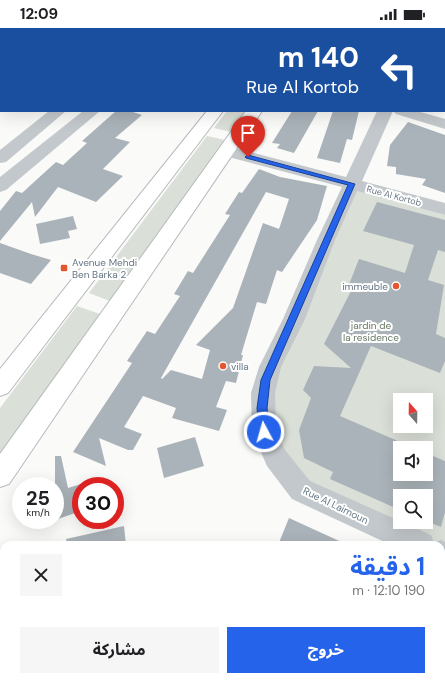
<!DOCTYPE html>
<html lang="ar">
<meta charset="utf-8">
<style>
:root{--surface:#fff;--page:#f6f6f6;--text:#202124;--muted:#757577;--accent:#2563eb}
body{margin:0;font-family:"DM Sans","Noto Sans Arabic",sans-serif;background:var(--page);color:var(--text);direction:rtl;height:100vh;display:flex;flex-direction:column;font-size:15px;white-space:nowrap}
*{box-sizing:border-box;margin:0}
p{font-size:13px;color:var(--muted)}
.icon{flex:none;width:22px;height:22px;fill:none;stroke:currentColor;stroke-width:2;stroke-linecap:round;stroke-linejoin:round}
.map{position:relative;flex:1;overflow:hidden;direction:ltr}
.side{position:absolute;left:0px;top:513px;width:445px;height:140px;display:flex;flex-direction:column;background:var(--surface);border-radius:12px 12px 0 0;box-shadow:0 4px 16px #0002;direction:rtl}
.side>*{flex:none}
.banner{position:absolute;left:0px;top:0px;width:445px;height:84px;box-shadow:0 4px 16px #0002;direction:rtl;background:#1a4fa0;color:#fff;overflow:hidden}
.needle{width:26px;rotate:340deg}
.buttons{position:absolute;left:393px;top:365px;display:grid;gap:8px}
.buttons a{display:grid;place-items:center;width:40px;height:40px;border-radius:0px;background:var(--surface);box-shadow:0 4px 16px #0002;font-size:20px}
.speed{position:absolute;left:12px;top:449px;display:flex;gap:8px;font-size:20px;font-weight:700;text-align:center}
.speed>*{display:grid;place-content:center;width:52px;height:52px;border-radius:50%;background:var(--surface);box-shadow:0 4px 16px #0002;line-height:1}
.speed small{font-size:10px;font-weight:400}
.speed .limit{border:6px solid #d22;background:#fff;color:#111}
.pin{position:absolute;display:grid;place-items:center;width:34px;height:34px;color:#fff;margin:-41px -17px;border-radius:50% 50% 50% 0;rotate:-45deg;box-shadow:0 0 4px #0007}
.pin .icon{rotate:45deg}
.me{position:absolute;width:44px;margin:-22px;rotate:354deg;stroke-linejoin:round;filter:drop-shadow(0 0 3px #0008)}
.turn{display:flex;align-items:center;gap:14px;height:84px;padding:0 20px;font-size:18px}
.turn .icon{width:52px;height:52px;stroke-width:2.5}
.turn b{display:block;font-size:28px;line-height:34px}
.round{display:grid;place-items:center;flex:none;width:42px;height:42px;border-radius:0px;background:var(--page)}
.overview{display:flex;align-items:center;justify-content:space-between;height:68px;padding:0 20px}
h1{font-size:24px;font-weight:700;line-height:30px;color:var(--accent)}
.cta{display:flex;gap:8px;margin-top:auto;padding:8px 20px}
.cta a{flex:1;height:46px;border-radius:0px;background:var(--accent);color:#fff;font-size:16px;font-weight:700;line-height:46px;text-align:center}
.cta a+a{background:var(--page);color:var(--text)}
.status{display:flex;justify-content:space-between;align-items:center;height:28px;padding:0 20px;background:var(--surface);direction:ltr}
.status svg{height:11px;fill:currentColor}
.map>svg:first-child{display:block}
.green{fill:#dadfd7;fill-rule:evenodd}
.building{fill:#aab3b9;fill-rule:evenodd}
.lines{fill:none;stroke-linecap:round;stroke-linejoin:round}
.major-casing{stroke:#b5babe;stroke-width:2}
.minor{fill:#c3c8cc;fill-rule:evenodd}
.major{fill:#fff;fill-rule:evenodd}
.route{fill:#2563eb;stroke:#184099}
.poi-dot{fill:#e4572e;stroke:#fff;stroke-width:1.5}
.labels{text-anchor:middle;stroke-width:4;stroke-linejoin:round;paint-order:stroke}
.far-street-label{font-size:9px;fill:#657683;stroke:#fff}
.poi-label{font-size:10px;fill:#657683;stroke:#fff;text-anchor:start}
.park-label{font-size:10px;fill:#687a64;stroke:#fff}
.street-label{font-size:10px;fill:#657683;stroke:#fff}
</style>
<div class="status"><b>12:09</b><svg viewBox="0 0 49 12"><path d="M0 12V9h3v3zM5 12V6h3v6zM10 12V3h3v9zM15 12V0h3v12zM26 1h20v11H26zM47 4h2v5h-2z"/></svg></div>
<div class="map">
<svg width="445" height="653" viewBox="0 0 445 653">
<rect width="100%" height="100%" fill="#fafaf8"/>
<path class="green" d="M227 83H247L231 104 214 100Z
M207 108 225 112 110 273 89 265Z
M355 162 445 187V521L441 517H437L305 456 282 424 262 380ZM400 372H426V398H400ZM400 420H426V446H400ZM400 468H426V494H400Z
M77 278 100 286 0 425V380Z"/>
<path class="building" d="M116 83H130L142 87 115 110 130 114 103 141 123 148 96 174 58 159 35 189 32 174 0 213V183L16 163 22 165 56 134 63 137 87 115 82 113Z
M292 83H318L294 125 277 120 280 116 272 115Z
M333 83H359L352 112 347 111 340 135 317 130Z
M408 94 445 107V165L422 157 426 151 396 146V139L387 138 390 117Z
M259 141 280 149 327 158 317 192 282 244 277 242 266 276 257 274 241 327H243L236 355 226 353 216 379 227 382 219 403 172 390 176 380 143 368 124 399 142 406 133 422H128L99 410 106 438 73 424 132 335 127 333 147 303 155 306 180 268 174 266 188 243 193 245 230 187 225 186 239 164 242 165ZM266 164 289 171 279 201 263 195 233 280 196 317 210 322 202 351 171 342 162 351 161 350Z
M377 174 445 192V224L438 222 428 252 444 257 436 306 445 310V333L440 345 371 318 340 388 414 420H400V446H426V425L445 433V484L441 499 426 493V468H400V482L330 451 333 444 304 430 299 402 311 370 303 362 314 338 351 340 324 316 352 261 348 259 359 231 405 245 414 217 363 203Z
M73 188 77 201 68 203 70 210 40 216 36 196Z
M0 215 31 226 51 232 31 256 0 245Z
M195 409 204 438 164 450 157 420Z
M55 428H61L68 460 81 456V483L55 492Z
M289 490 348 517H278Z
M124 498 126 517H67L66 511Z"/>
<g class="lines">
<g class="major-casing">
<path id="major" d="M305 0H317V1H305Z
M207 83H223L8 365 0 368V341Z
M246 83H262L9 456 0 459V426Z"/>
</g>
<path class="minor" d="M125 0H140V1H125Z
M335 0H350V1H335Z
M444 26H445V34H444Z
M0 35H1V44H0Z
M49 83H66L6 134 0 135V122Z
M83 83H100L6 162 0 164V149Z
M377 83H393L362 153 445 175V187L357 163 335 212 305 291 281 339 275 365 276 403 285 422 310 453 431 507 434 515 441 512 445 514V542L441 540V517H391L292 471 267 438 252 404 251 365 259 339 283 291 317 212 342 159 221 127 219 123 221 119 227 118 346 149Z
M393 83H417L445 91V101L396 86Z
M0 587 4 589V620L0 618Z
M55 649H91L93 653H57Z"/>
<use href="#major" class="major"/>
</g>
<path class="route" d="M248 127 355 156 270 352 267 380 269 404 264 408 259 404 257 380 261 352 348 157 246 130 245 129Z"/>
<g class="poi-dot">
<rect x="60" y="236" width="8" height="8" rx="2"/>
<circle cx="396" cy="258" r="4"/>
<circle cx="223" cy="338" r="4"/>
</g>
<g class="labels">
<g class="far-street-label">
<text transform="translate(394 168) rotate(15)" y="3">Rue Al Kortob</text>
</g>
<g class="poi-label">
<text x="72" y="238">Avenue Mehdi<tspan x="72" dy="12">Ben Barka 2</tspan></text>
<text x="388" y="262" text-anchor="end">immeuble</text>
<text x="231" y="342">villa</text>
</g>
<g class="park-label">
<text x="371" y="301">jardin de<tspan x="371" dy="12">la residence</tspan></text>
</g>
<g class="street-label">
<text transform="translate(336 477) rotate(26)" y="4">Rue Al Laimoun</text>
</g>
</g>
</svg>
<div class="buttons">
<a><svg class="needle" viewBox="-14 -14 28 28"><path d="M0-13l5 13h-10z" fill="#e53935"/><path d="M0 13l5-13h-10z" fill="#757577"/></svg></a>
<a><svg class="icon" aria-label="sound" viewBox="0 0 24 24"><path d="M4 9h4l5-4v14l-5-4H4zM17 9q2 3 0 6"/></svg></a>
<a><svg class="icon" aria-label="search" viewBox="0 0 24 24"><circle cx="10" cy="10" r="6"/><path d="M15 15l6 6"/></svg></a>
</div>
<div class="speed"><div>25<small>km/h</small></div><div class="limit">30</div></div>
<div class="pin" style="left:248px;top:129px;background:#d93025"><svg class="icon" aria-label="arrive" viewBox="0 0 24 24"><path d="M6 21V4h12l-3 4 3 4H6"/></svg></div>
<svg class="me" style="left:264px;top:404px" viewBox="-20 -20 40 40"><circle r="17" fill="#2563eb" stroke="#fff" stroke-width="3"/><path d="M0-11L8 9 0 5-8 9z" fill="#fff"/></svg>
<div class="banner">
<div class="turn"><svg class="icon" aria-label="left" viewBox="0 0 24 24"><path d="M17 20v-9H6M10 6l-5 5 5 5"/></svg><div><b>140 m</b>Rue Al Kortob</div></div>
</div>
<section class="side">
<div class="overview"><div><h1>1 دقيقة</h1><p>190 m · 12:10</p></div><a class="round"><svg class="icon" aria-label="close" viewBox="0 0 24 24"><path d="M6 6l12 12M18 6L6 18"/></svg></a></div>
<div class="cta"><a>خروج</a><a>مشاركة</a></div>
</section>
</div>
